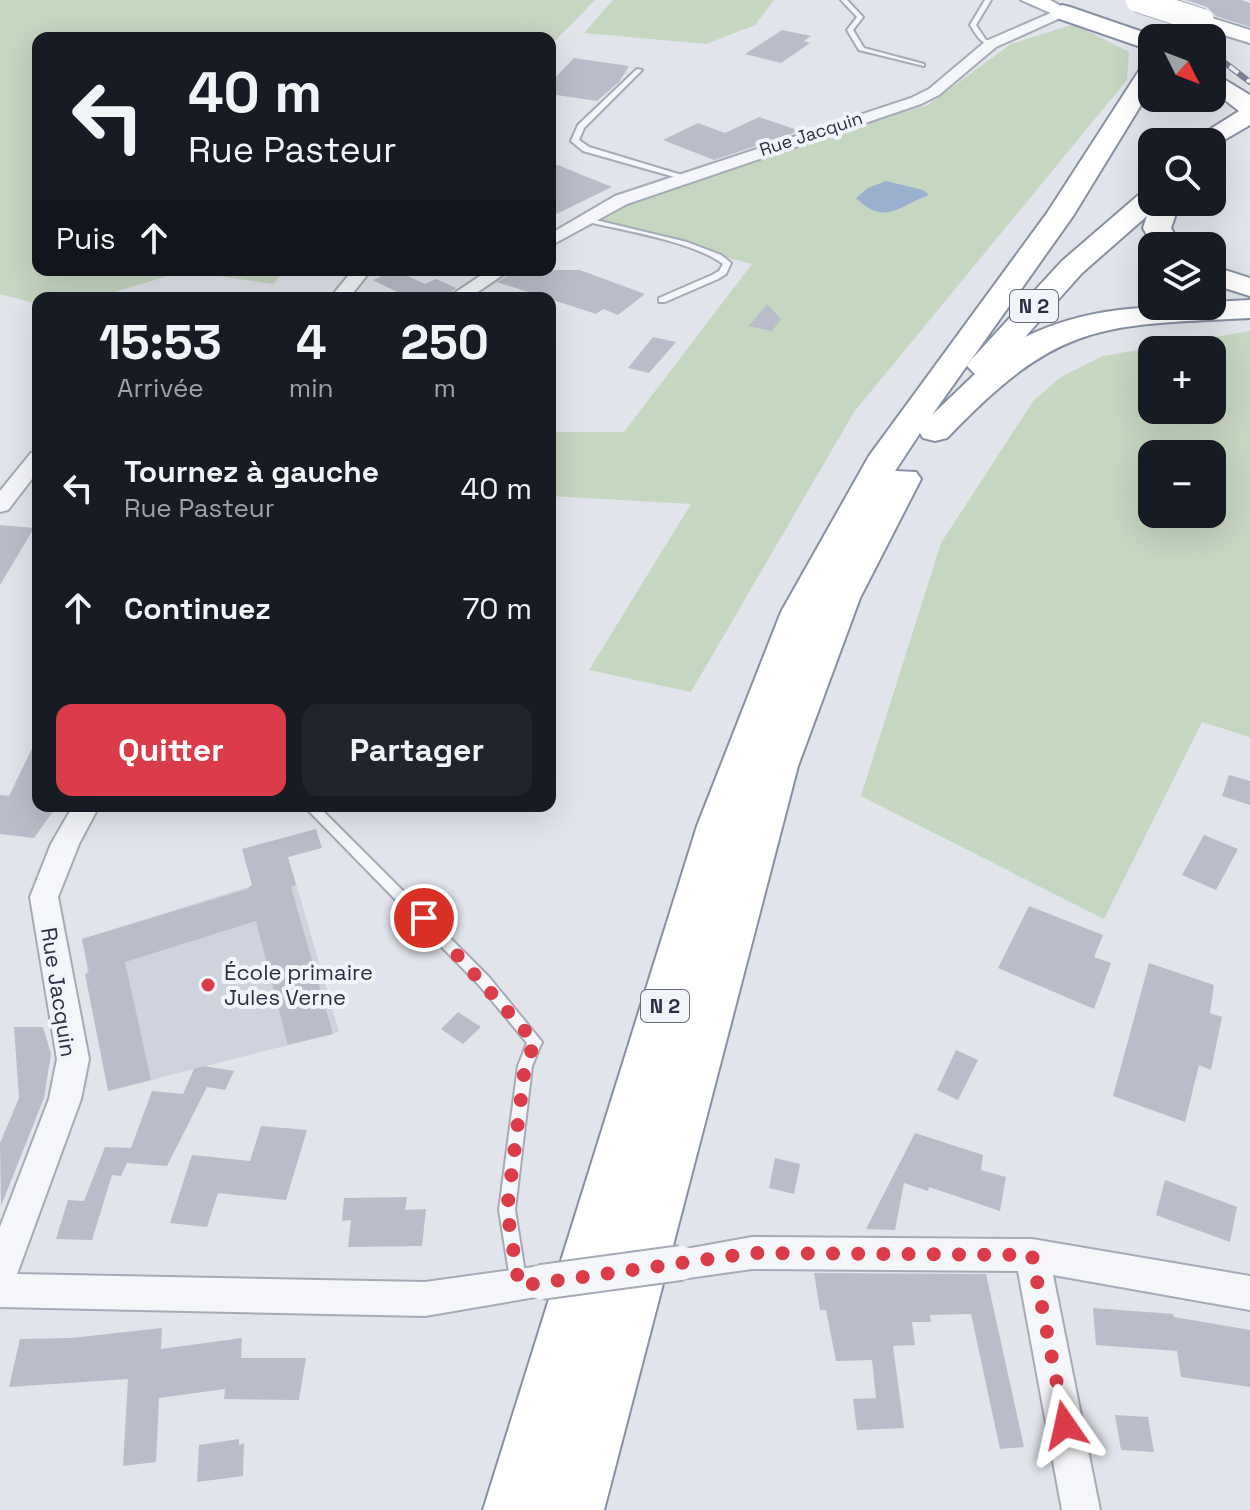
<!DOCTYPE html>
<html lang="fr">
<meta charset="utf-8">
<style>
:root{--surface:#171b24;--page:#20242c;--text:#f1f3f6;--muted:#9ea1a6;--accent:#da3c4a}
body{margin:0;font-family:"Space Grotesk",sans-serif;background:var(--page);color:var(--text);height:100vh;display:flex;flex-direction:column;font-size:30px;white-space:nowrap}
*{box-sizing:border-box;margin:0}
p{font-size:26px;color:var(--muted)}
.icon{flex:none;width:44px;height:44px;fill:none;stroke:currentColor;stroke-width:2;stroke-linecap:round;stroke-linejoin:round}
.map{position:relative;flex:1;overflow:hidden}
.drawer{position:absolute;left:32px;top:292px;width:524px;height:520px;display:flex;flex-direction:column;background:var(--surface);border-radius:16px;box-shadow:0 8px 32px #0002}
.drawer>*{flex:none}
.banner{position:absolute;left:32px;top:32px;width:524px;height:244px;border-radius:16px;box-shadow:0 8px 32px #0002;background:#171b24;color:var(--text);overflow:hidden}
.needle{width:52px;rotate:132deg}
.controls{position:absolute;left:1138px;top:24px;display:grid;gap:16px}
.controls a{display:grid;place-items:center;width:88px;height:88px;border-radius:16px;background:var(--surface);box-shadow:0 8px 32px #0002;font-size:40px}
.pin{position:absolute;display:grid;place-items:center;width:68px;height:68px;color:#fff;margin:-34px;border:4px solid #fff;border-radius:50%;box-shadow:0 2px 8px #0007}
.me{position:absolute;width:88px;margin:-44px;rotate:349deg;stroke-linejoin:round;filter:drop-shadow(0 0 6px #0008)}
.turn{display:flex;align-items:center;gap:28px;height:168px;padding:0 24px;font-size:36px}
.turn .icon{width:104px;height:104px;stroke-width:2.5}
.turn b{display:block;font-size:56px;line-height:68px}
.then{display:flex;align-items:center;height:76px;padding:0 24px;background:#0003;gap:16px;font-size:30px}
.eta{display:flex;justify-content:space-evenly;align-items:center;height:136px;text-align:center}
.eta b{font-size:48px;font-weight:700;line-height:56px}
.cta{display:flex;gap:16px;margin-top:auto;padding:16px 24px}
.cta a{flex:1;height:92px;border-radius:16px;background:var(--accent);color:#fff;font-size:32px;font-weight:700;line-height:92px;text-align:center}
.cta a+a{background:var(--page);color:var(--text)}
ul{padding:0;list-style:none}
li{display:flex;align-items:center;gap:24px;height:120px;padding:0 24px}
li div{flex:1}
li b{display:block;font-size:30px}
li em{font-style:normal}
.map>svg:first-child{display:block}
.built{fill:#cfd3dd}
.green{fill:#c5d6c1;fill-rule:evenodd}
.water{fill:#99b0ce}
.building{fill:#b8bdc9}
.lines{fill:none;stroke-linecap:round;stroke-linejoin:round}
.service-casing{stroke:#a6aab6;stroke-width:4}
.minor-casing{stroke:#a6aab6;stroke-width:4}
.primary-casing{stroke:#9fa8b8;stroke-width:4}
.trunk-casing{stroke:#8790a3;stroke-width:4}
.service{fill:#f4f6f9;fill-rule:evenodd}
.minor{fill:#f4f6f9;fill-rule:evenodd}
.primary{fill:#fff;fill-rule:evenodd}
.trunk{fill:#fff;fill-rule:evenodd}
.rail-casing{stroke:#798296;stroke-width:6}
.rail{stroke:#f1f4f8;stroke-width:4;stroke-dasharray:11;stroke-linecap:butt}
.minor-bridge-casing{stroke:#a6aab6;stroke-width:38;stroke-linecap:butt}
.primary-bridge-casing{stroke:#9fa8b8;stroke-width:26;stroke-linecap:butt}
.minor-bridge{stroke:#f4f6f9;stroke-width:34}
.primary-bridge{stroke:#fff;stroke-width:24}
.route{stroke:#da3c4a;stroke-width:14;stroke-dasharray:0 25.2}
.poi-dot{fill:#da3c4a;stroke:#f1f4f8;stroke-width:3}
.labels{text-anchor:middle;stroke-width:8;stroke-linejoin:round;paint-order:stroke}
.far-street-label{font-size:18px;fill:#283044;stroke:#f1f4f8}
.shield{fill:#f1f4f8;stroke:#646b7a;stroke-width:2}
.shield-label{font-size:20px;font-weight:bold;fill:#283044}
.poi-label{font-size:22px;fill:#283044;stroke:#f1f4f8;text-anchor:start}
.street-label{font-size:22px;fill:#283044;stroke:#f1f4f8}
</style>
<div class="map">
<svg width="1250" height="1510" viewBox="0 0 1250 1510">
<rect width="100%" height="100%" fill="#e1e4eb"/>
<path class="built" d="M293 873 339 1032 108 1091 82 939Z"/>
<path class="green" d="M0 0H595L550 46V38H38V270H286L273 284 184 271 95 298H38V304L0 294Z
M613 0H774L755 25 706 44 584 33Z
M1074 24 1129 52 1127 80 854 412 691 692 589 670 691 504 550 496V432H624L752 264 584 219 755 156 928 105 1011 44Z
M1250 331V737L1202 722 1104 919 861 796 941 543 1034 400 1061 377 1103 356ZM1212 350V410H1152V350ZM1212 454V514H1152V454Z"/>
<path class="water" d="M886 181 923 190 929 195C897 207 885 226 856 198L868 188Z"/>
<path class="building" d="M1186 0H1241L1250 3V27L1216 16 1207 7Z
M782 30 811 36 804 41 810 43 781 63 745 54Z
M574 58 629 66 619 82 597 101 550 94V83Z
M759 117 800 131 714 160 663 140 698 123 725 133Z
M550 162 612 187 550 217Z
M395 270 425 284 436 279 456 288 444 298H397L403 295 373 280Z
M517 270H580L645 294 618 315 603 309 596 314 497 282Z
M767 304 781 319 772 331 749 326Z
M653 337 676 342 649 373 628 368Z
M0 525 34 528 0 585Z
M38 736V806H57L34 838 0 834V795L9 796Z
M1229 775 1250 781V805L1222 796Z
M316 829 322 848 288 857 296 885 291 887 333 1034 288 1045 256 921 125 962 151 1080 108 1091 85 974 89 972 82 939 247 889 252 885 242 849Z
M1204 835 1238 849 1216 890 1182 875Z
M1029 906 1103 935 1094 957 1111 963 1094 1009 998 968Z
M1149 963 1214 985 1210 1013 1222 1017 1211 1070 1199 1065 1185 1122 1113 1096Z
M458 1012 481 1027 463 1044 441 1029Z
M14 1027H43L51 1054 44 1098 1 1206 0 1143 19 1098Z
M956 1050 978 1060 958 1100 937 1090Z
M204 1066 234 1071 225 1090 207 1087 167 1166 127 1163 121 1176 112 1175 92 1240 56 1239 68 1200 84 1201 105 1147 131 1148 152 1091 183 1094 194 1069Z
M261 1126 307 1130 286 1200 218 1193 207 1227 170 1223 192 1155 250 1161Z
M915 1133 983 1155 981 1170 1006 1177 1000 1211 929 1187 928 1191 904 1183 895 1230 866 1229Z
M775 1158 800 1164 794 1194 769 1188Z
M1165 1180 1237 1207 1230 1242 1156 1215Z
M407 1197 405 1210 426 1209 422 1246 348 1247 351 1220 342 1221 344 1198Z
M814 1273 986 1274 1024 1447 1000 1449 971 1314 930 1315 931 1322H912L915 1345 893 1346 904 1428 857 1430 853 1399 876 1398 872 1360 836 1361 826 1310H820Z
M1093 1308 1173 1314 1174 1317 1250 1330V1387L1181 1377 1177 1351 1096 1345Z
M162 1328 161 1349 242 1338 241 1358H306L299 1400 224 1399 225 1389 159 1398 156 1462 123 1466 128 1379 9 1387 20 1339 71 1338Z
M1115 1415 1148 1417 1154 1452 1121 1450Z
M239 1439V1445L244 1443 243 1476 197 1482 199 1445Z"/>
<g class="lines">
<g class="service-casing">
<path id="service" d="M841 0H847L863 17 853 30 864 48 924 64V66L859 50 847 30 857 17Z
M985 0H991L976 25 986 40 993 43V45C981 45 976 34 970 25Z
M637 69 642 70 584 128 579 140 589 147 685 176V180L583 151 571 141 578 125Z
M583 217 687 242 721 255 731 263 726 274 718 279 665 302H659V298L712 275 719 271 723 264C692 241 622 230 583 221Z
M304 806H318L489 977 542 1042 532 1066 515 1210 527 1285 525 1290 519 1293 513 1290 511 1285 499 1210 518 1066 527 1043 479 985Z"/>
</g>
<g class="minor-casing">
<path id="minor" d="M1062 8 1069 12 1067 15 996 47 939 95 921 104 627 204 550 246V234L615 196 911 98 929 89 986 41Z
M353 270H371L349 298H330Z
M489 270H510L469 298H447Z
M38 451V471L8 510 0 512V491L31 453Z
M73 806H99L79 844 58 897 89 1059 81 1099 17 1274 425 1282 541 1266 553 1270 558 1282 553 1294 425 1316 0 1307V1227L49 1099 57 1059 30 897 51 844Z
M752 1237 1032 1239 1250 1276V1310L1053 1275 1100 1510H1062L1018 1271 752 1269 681 1279 669 1274 664 1263 669 1252Z"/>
</g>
<g class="primary-casing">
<path id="primary" d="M1021 0H1050L1072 12 1062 18Z
M1202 15 1250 30V43L1194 26 1191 21 1194 16Z"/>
</g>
<g class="trunk-casing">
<path id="trunk" d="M1062 5 1070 7 1160 38H1152V50L1144 48 1054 17 1051 12Z
M1152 61V87L1073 216 932 415 975 374 967 366 972 359 1062 261 1142 192 1152 190V202H1180L1171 228 1181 246H1153L1143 228 1147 216 1082 273 1025 337C1087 307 1146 306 1212 306V302L1250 300V318C1097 325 1057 323 947 438L935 441 923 438 920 433 895 471 916 472 921 479 860 598 798 766 604 1510H483L697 826 781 612 869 456 1047 213 1144 63Z
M1212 72 1250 95V125L1212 147V142H1190L1239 111 1212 90Z
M1212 266 1250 278V296L1212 284Z"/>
</g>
<use href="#service" class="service"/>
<use href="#minor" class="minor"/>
<use href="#primary" class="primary"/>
<use href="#trunk" class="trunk"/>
<g class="rail-casing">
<path id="rail" d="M1151 0 1200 38
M1212 53 1250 82"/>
</g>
<use href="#rail" class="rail"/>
<g class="minor-bridge-casing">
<path id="minor-bridge" d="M541 1282 681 1263"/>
</g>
<g class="primary-bridge-casing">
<path id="primary-bridge" d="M1138 0 1202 21"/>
</g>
<use href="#minor-bridge" class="minor-bridge"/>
<use href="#primary-bridge" class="primary-bridge"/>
</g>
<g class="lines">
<path class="route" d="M424 918 535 1042 525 1066 507 1210 519 1286 752 1253 1032 1255 1065 1425"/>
</g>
<circle class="poi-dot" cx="208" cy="985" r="8"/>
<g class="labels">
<g class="far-street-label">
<text transform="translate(811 134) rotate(-18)" y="6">Rue Jacquin</text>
</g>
<g class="shield">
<rect x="1010" y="290" width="48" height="32" rx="6"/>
<rect x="641" y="990" width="48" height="32" rx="6"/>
</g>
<g class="shield-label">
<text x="1034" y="313">N 2</text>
<text x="665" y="1013">N 2</text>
</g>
<g class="poi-label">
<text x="224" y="980">École primaire<tspan x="224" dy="25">Jules Verne</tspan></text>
</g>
<g class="street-label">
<text transform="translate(59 992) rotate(81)" y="8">Rue Jacquin</text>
</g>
</g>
</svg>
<div class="controls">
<a><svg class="needle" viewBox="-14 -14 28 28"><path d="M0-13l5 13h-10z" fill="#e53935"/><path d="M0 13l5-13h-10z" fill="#9ea1a6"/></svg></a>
<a><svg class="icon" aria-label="search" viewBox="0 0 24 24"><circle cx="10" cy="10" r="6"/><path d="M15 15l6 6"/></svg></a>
<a><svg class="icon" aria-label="layers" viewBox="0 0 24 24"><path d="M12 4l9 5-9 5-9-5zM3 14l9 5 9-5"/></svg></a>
<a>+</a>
<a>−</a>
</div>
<div class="pin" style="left:424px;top:918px;background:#d93025"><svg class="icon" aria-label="arrive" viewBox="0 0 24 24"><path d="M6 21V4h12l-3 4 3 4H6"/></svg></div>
<svg class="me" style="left:1065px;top:1425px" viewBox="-20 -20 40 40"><path d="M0-17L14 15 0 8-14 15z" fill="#da3c4a" stroke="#fff" stroke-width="4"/></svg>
<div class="banner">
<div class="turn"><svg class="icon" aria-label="left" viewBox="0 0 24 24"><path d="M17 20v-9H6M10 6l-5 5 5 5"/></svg><div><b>40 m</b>Rue Pasteur</div></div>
<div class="then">Puis<svg class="icon" aria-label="ahead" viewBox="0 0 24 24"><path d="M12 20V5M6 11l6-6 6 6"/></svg></div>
</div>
<section class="drawer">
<div class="eta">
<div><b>15:53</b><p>Arrivée</p></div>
<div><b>4</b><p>min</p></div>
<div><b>250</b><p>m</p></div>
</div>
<ul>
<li><svg class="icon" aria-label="left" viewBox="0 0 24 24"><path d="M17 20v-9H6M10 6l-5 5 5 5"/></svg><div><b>Tournez à gauche</b><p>Rue Pasteur</p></div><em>40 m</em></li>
<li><svg class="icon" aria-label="ahead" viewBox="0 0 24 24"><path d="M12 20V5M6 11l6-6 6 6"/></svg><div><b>Continuez</b></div><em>70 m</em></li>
</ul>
<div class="cta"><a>Quitter</a><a>Partager</a></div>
</section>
</div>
